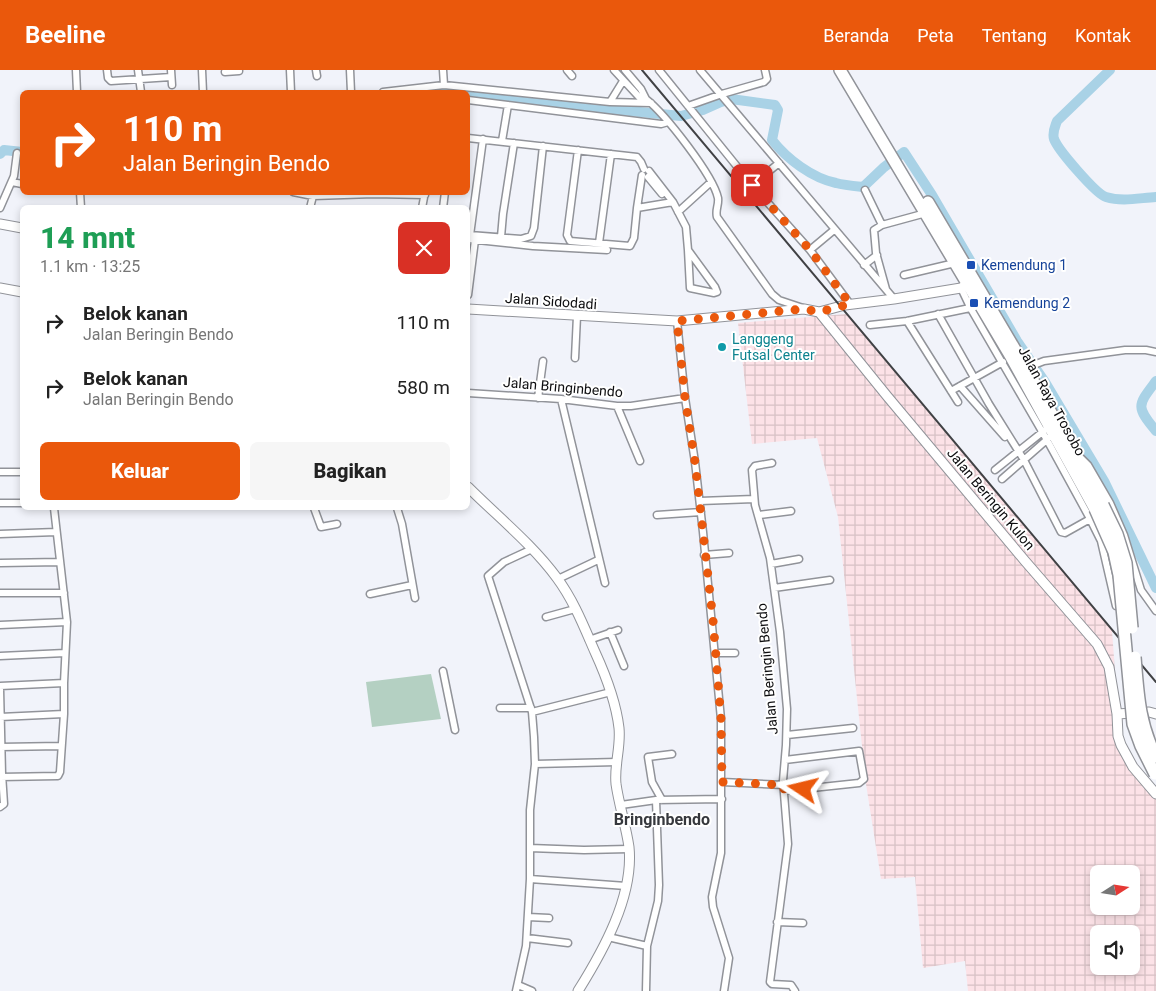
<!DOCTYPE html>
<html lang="id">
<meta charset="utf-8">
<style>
:root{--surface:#fff;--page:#f6f6f6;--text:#222;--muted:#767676;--accent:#ea580c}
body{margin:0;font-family:Roboto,sans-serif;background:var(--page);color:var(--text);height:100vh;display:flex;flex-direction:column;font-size:19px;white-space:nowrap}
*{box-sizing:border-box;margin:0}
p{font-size:16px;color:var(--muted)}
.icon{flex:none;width:28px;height:28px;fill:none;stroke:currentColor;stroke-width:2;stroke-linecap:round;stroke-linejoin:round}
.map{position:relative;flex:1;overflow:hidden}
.details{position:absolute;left:20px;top:135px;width:450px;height:305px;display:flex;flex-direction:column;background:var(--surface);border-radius:8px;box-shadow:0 2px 8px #0003}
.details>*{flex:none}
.guide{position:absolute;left:20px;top:20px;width:450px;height:105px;border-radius:8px;box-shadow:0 2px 8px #0003;background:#ea580c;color:#fff;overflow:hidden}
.needle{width:32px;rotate:78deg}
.tools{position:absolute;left:1090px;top:795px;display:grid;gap:10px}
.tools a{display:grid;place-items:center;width:50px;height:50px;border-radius:8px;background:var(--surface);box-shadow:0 2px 8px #0003;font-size:25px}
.pin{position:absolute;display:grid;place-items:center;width:42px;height:42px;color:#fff;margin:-21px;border-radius:10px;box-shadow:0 2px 8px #0006}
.me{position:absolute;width:55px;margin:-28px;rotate:280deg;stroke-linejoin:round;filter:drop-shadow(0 0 4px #0008)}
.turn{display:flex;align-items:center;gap:18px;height:105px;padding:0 20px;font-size:22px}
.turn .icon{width:65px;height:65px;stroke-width:2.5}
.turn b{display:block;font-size:35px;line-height:42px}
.round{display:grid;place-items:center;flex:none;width:52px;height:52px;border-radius:8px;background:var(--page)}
.headline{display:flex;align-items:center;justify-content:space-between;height:85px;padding:0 20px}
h1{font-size:30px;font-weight:800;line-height:38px;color:#1e9e55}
.action{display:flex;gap:10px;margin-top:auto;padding:10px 20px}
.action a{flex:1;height:58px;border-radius:8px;background:var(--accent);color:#fff;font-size:20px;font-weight:800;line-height:58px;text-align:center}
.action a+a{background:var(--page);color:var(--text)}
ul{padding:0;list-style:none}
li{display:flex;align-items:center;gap:15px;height:65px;padding:0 20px}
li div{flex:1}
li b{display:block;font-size:19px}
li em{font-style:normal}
header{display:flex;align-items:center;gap:30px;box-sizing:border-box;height:70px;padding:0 25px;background:var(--accent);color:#fff}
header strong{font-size:24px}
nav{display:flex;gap:28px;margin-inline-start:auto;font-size:18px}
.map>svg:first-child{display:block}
.industrial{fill:url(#industrial-grid);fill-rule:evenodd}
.pitch{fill:#b4d0c2}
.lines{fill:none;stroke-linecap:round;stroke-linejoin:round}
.river{stroke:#a9d2e6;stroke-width:10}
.street-casing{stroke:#919399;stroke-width:9}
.secondary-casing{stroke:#919399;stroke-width:11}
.highway-casing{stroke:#919399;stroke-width:14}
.street{stroke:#fff;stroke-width:6}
.secondary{stroke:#fff;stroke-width:9}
.highway{stroke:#fff;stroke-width:11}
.rail{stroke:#404144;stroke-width:2}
.highway-bridge-casing{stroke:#919399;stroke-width:14;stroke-linecap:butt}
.highway-bridge{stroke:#fff;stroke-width:11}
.route{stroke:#ea580c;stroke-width:9;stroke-dasharray:0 16.2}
.transit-dot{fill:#1a4fb4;stroke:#fff;stroke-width:2}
.culture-dot{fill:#0f9aa8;stroke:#fff;stroke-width:2}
.labels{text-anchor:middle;stroke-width:4;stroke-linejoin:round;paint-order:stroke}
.transit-label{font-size:14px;fill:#164399;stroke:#fff;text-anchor:start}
.street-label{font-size:14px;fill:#0d0d0f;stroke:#fff}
.culture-label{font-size:14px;fill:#0d838f;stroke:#fff;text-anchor:start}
.quarter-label{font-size:16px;font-weight:bold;fill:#36383d;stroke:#fff}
</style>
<header>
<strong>Beeline</strong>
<nav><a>Beranda</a><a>Peta</a><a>Tentang</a><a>Kontak</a></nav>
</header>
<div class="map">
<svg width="1156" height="921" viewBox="0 0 1156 921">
<defs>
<pattern id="industrial-grid" width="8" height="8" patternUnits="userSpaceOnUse" patternTransform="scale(1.25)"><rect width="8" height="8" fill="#fce2e7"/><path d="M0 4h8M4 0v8" fill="none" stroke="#d7c1c5"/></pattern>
</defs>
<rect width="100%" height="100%" fill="#f1f3fa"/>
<path class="industrial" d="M846 244 1112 560 1117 630 1116 668 1156 727V921H968L965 891 923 898 915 807 881 809 866 714 838 447 817 368 752 374 738 253ZM1099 804H1131V836H1099ZM1099 864H1131V896H1099Z"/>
<path class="pitch" d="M431 604 441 649 372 657 366 612Z"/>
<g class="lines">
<path class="river" d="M1110 0 1057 51C1055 57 1052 62 1054 69 1058 80 1096 124 1106 127 1122 132 1139 128 1156 127
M438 22H474L568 35 681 46 703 40 721 32 731 29 775 35 778 40 772 70C787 89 812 108 836 113 844 115 854 116 863 117L883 98 904 82 932 125 1017 271 1045 312 1104 411 1156 518
M0 84 4 80 22 82
M1156 311C1138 335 1135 336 1156 361"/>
<g class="street-casing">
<path id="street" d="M76 0 77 22
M107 0 108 8 111 11 171 7
M138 0 141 22
M171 0 172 15
M202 0 203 22
M290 0 291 22
M316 0 317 6
M350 0 351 22
M443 0 444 15 610 32 623 11
M567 0 572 6
M614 0 639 27 646 29 641 19 625 0
M659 0 752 115 810 180 850 234
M700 0 894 229
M225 2 239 1
M383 22 444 15
M646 29C665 44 713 105 718 128 719 135 715 140 717 147L772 224 779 230 803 238
M468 30 661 54 668 52
M610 32 651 33
M688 36 722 24 764 12 767 9 765 0
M468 68 637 87 641 92 644 99
M483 69 470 165 521 169 531 166 534 158 543 76
M502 71 508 35
M578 80 567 165 570 171 630 176 634 168 637 138 673 132
M649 101 673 132 686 157 688 180 715 217 717 222 714 223 690 218 688 180
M648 107 662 124
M12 112 22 114
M752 115 779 93
M865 120 882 155
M80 122 81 138
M293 122 313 126 374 124 425 125
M0 138 14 106 17 83
M310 138 313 126
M422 138 425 122
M443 138 445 122
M637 138 642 105
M678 142 711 112
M501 167 503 144 514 73
M468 169 533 176 607 180
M599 173 611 84
M810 180 834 160
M864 195 877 185
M904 205 955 193
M961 218 971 239 1047 370 1088 445 1101 471 1116 536
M886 219 876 183 874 160 882 155 926 143
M468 225 475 170
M938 244 989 334 1024 390 1061 462 1065 463 1090 449
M677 251 685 328 695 392 703 462 721 649V783L712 827 713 837 729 888 724 921
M907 251 958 332
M870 255 907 251 975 237
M575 288 577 246
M1026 298 1044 291 1125 280H1146L1156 282
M960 316 1005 367
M951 321 1003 292
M468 323 561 329 617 336H631L685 328
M538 328 543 291
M561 329 605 513
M617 336 640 391
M1080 387 1088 395 1110 433 1124 465 1141 520 1156 541
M772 393 755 396 752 400 755 435 770 488 780 562 787 639 786 675 783 711 788 774 770 912 772 914 791 915 795 921
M995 400 1045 360
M0 402H22
M1002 409 1050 367
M700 431 754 429
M0 433H22
M314 438 321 457 337 454
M397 438 402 454 415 528
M657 445 701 442
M759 445 791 441
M0 464 56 462
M704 485 729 483
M0 493 60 492
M771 494 799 489
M558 509 598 490
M774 518 830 510
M0 523H64
M370 524 412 515
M546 547 575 539
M0 555 67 552
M610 562 624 596
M589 570 618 560
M716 583H735
M0 586 65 583
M443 601 455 660
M0 616 64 613
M0 619 2 704 4 734 0 737
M500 638H531
M532 642 611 622
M0 647 64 644
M787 665 853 658
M0 677 61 676
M535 694 617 692
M0 707 58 706 60 702 64 644V613L67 552 54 438
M722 712 784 715
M784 721 859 713 864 709 859 681 785 690
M662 730 652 712 648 687 672 684
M621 735 656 730 722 729
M530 778 584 780 629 779
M530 809 626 816
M528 847 549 848
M777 852 803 853
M608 867 647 876
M527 868 568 873
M518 915 532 921
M516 921 526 876 530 809V740L535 694 534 667 532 642 488 506 504 492 532 479
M646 921 647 876 658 831 659 815 656 730"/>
</g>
<g class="secondary-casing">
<path id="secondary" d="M0 154 22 158
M0 218 22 222
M468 239 677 251 804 239 819 242 845 235 894 229 961 218 968 214
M819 242 887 326 1025 491 1097 574 1109 597 1117 644 1118 666 1121 675 1133 697 1156 724
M468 417C498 447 532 474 557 508 574 531 584 557 595 582 606 606 616 632 619 658 621 677 614 695 616 714 619 735 626 756 629 777 634 826 603 881 578 921
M1117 644 1149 642 1156 644"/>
</g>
<g class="highway-casing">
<path id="highway" d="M840 0 1011 287 1095 439
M928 132 1026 298 1103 435"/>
</g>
<use href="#street" class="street"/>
<use href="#secondary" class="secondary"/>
<use href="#highway" class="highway"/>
<path class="rail" d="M642 0 1156 612"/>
<g class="highway-bridge-casing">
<path id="highway-bridge" d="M1103 435 1117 464 1126 493 1132 558
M1095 439 1114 482 1119 505 1133 654 1141 676 1155 704
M1135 587C1138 624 1139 652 1156 687"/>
</g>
<use href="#highway-bridge" class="highway-bridge"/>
</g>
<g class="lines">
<path class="route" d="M752 115 810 180 850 234 819 242 804 239 677 251 685 328 695 392 713 550 721 649 722 712 784 715V721L803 719"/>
</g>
<g class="transit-dot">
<rect x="966" y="190" width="10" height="10" rx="2.5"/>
<rect x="969" y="228" width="10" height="10" rx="2.5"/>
</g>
<circle class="culture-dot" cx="722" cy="277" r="5"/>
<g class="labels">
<g class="transit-label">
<text x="981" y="200">Kemendung 1</text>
<text x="984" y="238">Kemendung 2</text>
</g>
<g class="street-label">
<text transform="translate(551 231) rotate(4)" y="5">Jalan Sidodadi</text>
<text transform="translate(563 317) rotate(5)" y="5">Jalan Bringinbendo</text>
<text transform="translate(1052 331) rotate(61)" y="5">Jalan Raya Trosobo</text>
<text transform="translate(991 429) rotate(50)" y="5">Jalan Beringin Kulon</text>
<text transform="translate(767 599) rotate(-95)" y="5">Jalan Beringin Bendo</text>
</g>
<g class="culture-label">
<text x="732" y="274">Langgeng<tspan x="732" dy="16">Futsal Center</tspan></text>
</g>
<g class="quarter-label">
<text x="662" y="755">Bringinbendo</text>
</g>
</g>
</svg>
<div class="tools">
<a><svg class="needle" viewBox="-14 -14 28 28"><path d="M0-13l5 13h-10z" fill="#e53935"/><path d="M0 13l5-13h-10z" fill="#767676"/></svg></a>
<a><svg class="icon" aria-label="sound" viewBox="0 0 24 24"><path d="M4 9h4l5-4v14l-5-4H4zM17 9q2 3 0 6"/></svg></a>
</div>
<div class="pin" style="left:752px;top:115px;background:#d93025"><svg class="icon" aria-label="arrive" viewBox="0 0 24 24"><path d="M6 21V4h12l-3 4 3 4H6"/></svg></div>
<svg class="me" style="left:803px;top:719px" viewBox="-20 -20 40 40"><path d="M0-17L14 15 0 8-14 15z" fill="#ea580c" stroke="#fff" stroke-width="4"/></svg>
<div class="guide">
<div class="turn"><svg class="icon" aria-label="right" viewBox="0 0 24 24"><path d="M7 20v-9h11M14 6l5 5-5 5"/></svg><div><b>110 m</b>Jalan Beringin Bendo</div></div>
</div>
<section class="details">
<div class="headline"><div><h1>14 mnt</h1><p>1.1 km · 13:25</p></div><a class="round" style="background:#d93025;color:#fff"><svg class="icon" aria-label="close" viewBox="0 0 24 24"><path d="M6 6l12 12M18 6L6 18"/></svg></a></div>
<ul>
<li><svg class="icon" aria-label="right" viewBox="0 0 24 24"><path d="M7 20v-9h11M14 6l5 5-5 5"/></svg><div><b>Belok kanan</b><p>Jalan Beringin Bendo</p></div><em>110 m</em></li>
<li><svg class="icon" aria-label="right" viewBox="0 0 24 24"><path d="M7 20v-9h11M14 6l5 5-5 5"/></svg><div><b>Belok kanan</b><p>Jalan Beringin Bendo</p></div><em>580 m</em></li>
</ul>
<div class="action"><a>Keluar</a><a>Bagikan</a></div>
</section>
</div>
